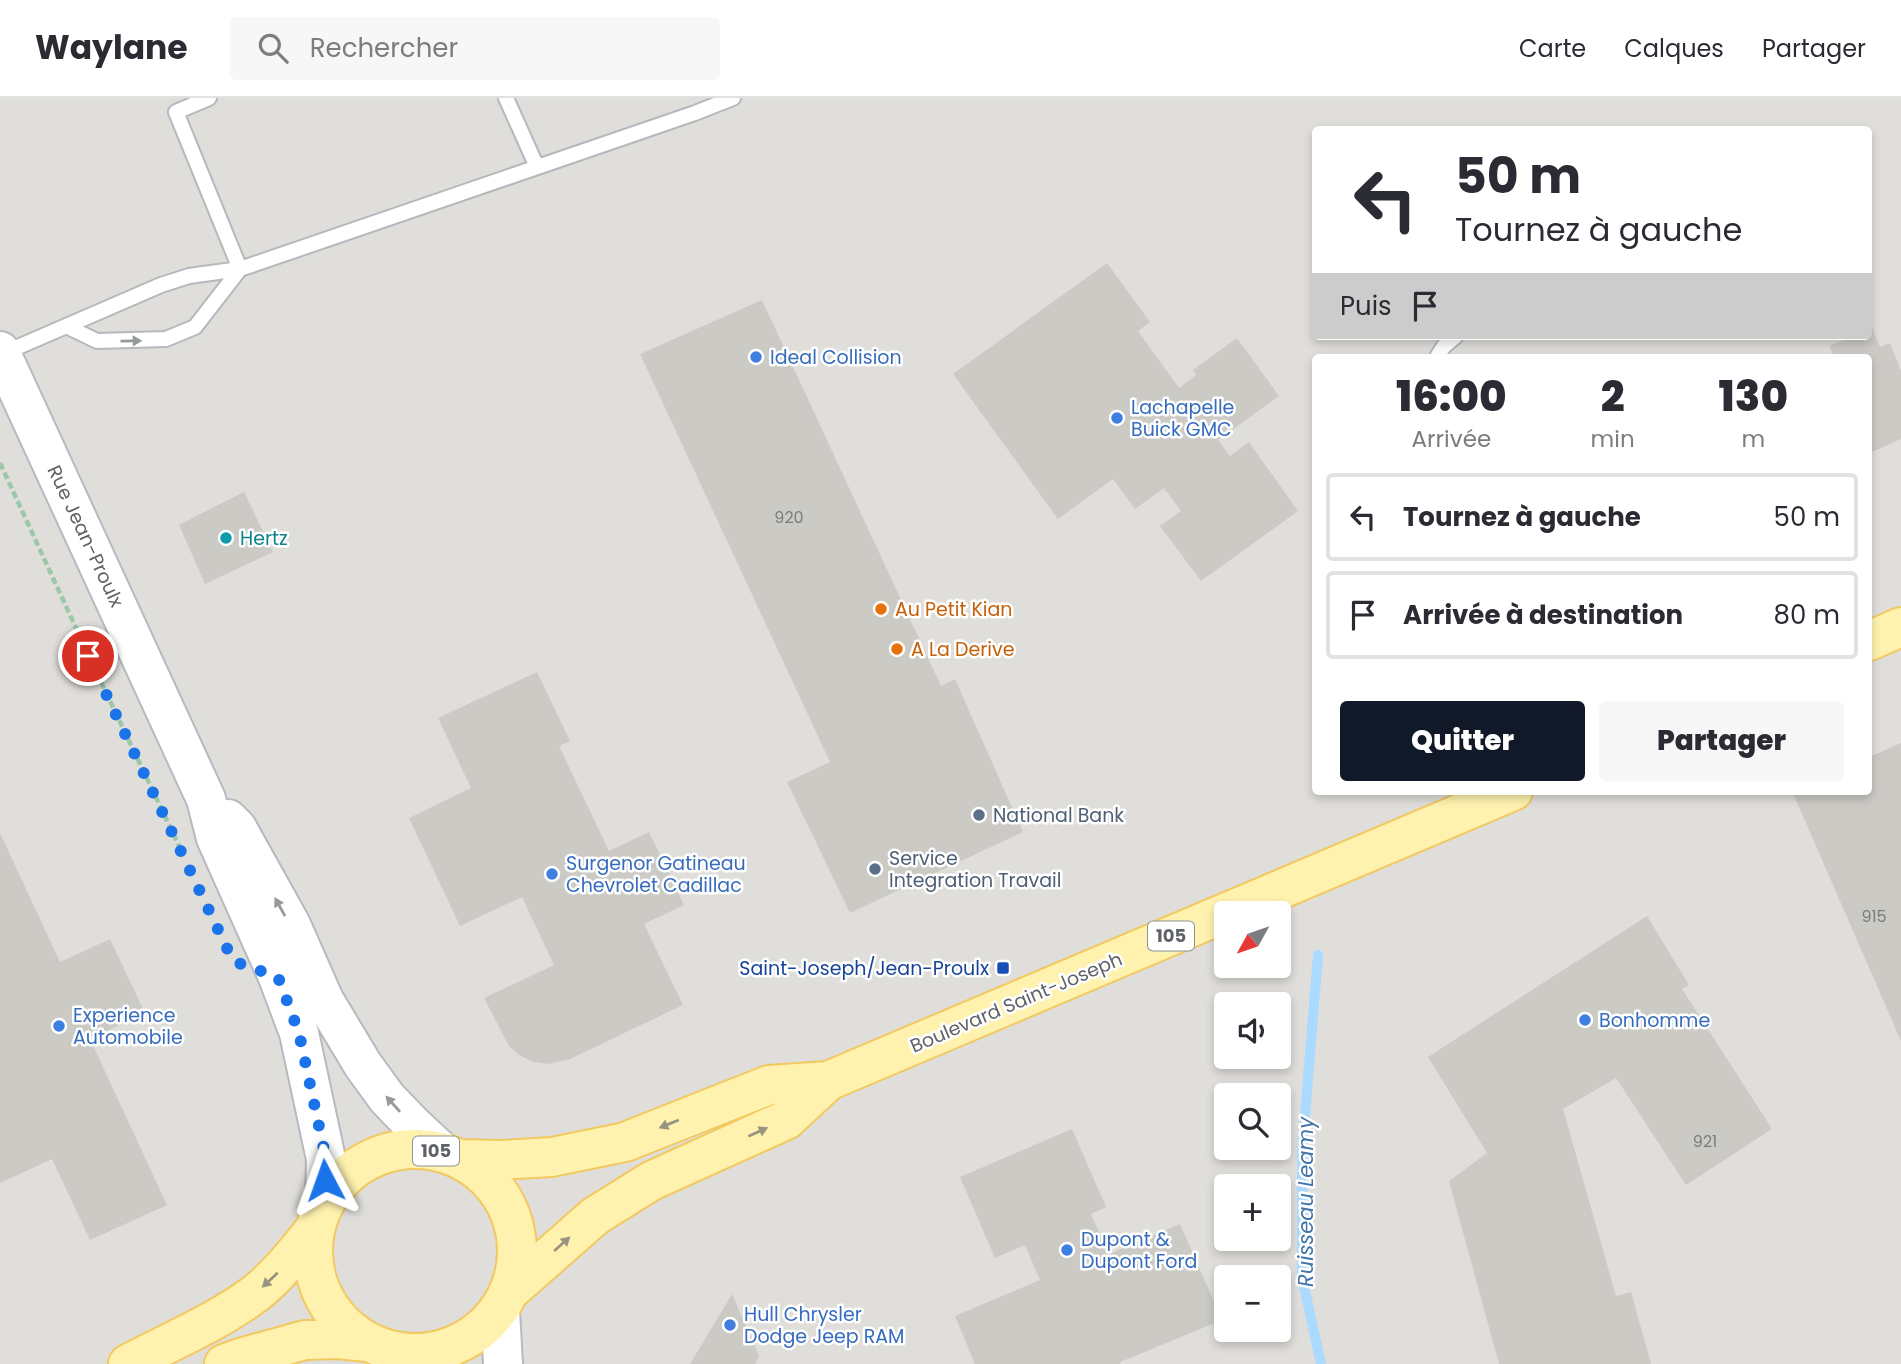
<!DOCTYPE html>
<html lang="fr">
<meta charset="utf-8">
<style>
:root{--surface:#fff;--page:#f7f7f7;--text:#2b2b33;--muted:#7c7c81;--line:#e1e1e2;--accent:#111827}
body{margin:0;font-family:Poppins,sans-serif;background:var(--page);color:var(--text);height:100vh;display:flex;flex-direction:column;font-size:26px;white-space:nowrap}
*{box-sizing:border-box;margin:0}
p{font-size:23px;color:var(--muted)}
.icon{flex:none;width:38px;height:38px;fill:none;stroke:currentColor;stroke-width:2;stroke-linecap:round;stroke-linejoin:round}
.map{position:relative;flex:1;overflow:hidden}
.panel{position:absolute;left:1312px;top:256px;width:560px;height:441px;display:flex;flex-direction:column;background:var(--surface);border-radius:7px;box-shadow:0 4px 10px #0003}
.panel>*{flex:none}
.banner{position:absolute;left:1312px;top:28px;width:560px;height:214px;border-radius:7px;box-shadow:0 4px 10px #0003;background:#fff;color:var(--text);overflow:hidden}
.needle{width:46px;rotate:230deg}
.tools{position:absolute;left:1214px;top:803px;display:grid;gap:14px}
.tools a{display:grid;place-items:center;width:77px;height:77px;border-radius:7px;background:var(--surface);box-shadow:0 4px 10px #0003;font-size:35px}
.pin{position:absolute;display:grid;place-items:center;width:60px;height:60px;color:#fff;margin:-30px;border:4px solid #fff;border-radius:50%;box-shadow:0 2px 7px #0007}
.me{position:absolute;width:77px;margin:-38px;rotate:356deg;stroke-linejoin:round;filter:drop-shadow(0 0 5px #0008)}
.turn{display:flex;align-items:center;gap:24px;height:147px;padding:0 28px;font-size:32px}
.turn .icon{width:91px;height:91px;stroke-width:2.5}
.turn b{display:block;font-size:49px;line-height:60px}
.then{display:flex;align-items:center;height:66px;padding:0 28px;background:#0003;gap:14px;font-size:26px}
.eta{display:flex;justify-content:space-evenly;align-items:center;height:119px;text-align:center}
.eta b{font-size:42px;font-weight:800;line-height:49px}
.primary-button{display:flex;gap:14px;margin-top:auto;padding:14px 28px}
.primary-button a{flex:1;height:80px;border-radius:7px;background:var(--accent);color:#fff;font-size:28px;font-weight:800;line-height:80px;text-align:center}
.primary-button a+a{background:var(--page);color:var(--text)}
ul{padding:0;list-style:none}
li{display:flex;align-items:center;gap:21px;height:88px;margin:0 14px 10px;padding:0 14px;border:4px solid var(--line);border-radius:7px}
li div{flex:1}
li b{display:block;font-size:26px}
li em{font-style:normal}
header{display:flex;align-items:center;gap:42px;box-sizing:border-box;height:98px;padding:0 35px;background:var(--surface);border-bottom:2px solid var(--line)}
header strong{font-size:33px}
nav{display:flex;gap:38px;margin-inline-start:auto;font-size:24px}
.search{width:490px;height:63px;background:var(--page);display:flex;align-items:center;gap:18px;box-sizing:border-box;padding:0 24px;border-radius:7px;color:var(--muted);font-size:26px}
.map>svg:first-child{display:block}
.industrial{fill:#e0deda;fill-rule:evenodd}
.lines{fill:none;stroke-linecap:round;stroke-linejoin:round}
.stream{stroke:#aadaff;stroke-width:10}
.building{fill:#cccac5}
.lane-casing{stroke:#b5b8bc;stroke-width:18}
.secondary-casing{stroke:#b6babf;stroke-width:42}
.primary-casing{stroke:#f2c960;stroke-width:42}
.path{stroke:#9cc7a9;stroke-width:4.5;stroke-dasharray:7 3.5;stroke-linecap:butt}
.lane{stroke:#fff;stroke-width:14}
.secondary{stroke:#fff;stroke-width:38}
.primary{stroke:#fff2af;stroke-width:38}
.oneway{fill:#979a9d}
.oneway2{fill:#979581}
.route{stroke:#1a73e8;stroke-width:12;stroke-dasharray:0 21.6}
.shop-dot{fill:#3f7fe0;stroke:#fff;stroke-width:2.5}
.culture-dot{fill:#0f9aa8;stroke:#fff;stroke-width:2.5}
.food-dot{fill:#e8710a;stroke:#fff;stroke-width:2.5}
.service-dot{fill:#5c6f8a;stroke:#fff;stroke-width:2.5}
.transit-dot{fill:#1a4fb4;stroke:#fff;stroke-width:2.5}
.labels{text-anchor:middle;stroke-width:5;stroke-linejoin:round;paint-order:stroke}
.number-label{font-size:16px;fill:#7a7d7f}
.shield{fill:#fff;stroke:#8f9295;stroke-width:2}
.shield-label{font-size:18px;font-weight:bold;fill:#5f6368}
.shop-label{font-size:19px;fill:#366cbe;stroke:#fff;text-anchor:start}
.street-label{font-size:19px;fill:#5f6368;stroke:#fff}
.culture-label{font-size:19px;fill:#0d838f;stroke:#fff;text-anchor:start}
.food-label{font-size:19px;fill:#c56008;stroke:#fff;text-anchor:start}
.service-label{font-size:19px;fill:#4e5e75;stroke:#fff;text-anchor:start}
.transit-label{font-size:19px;fill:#164399;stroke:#fff;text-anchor:end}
.water-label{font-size:21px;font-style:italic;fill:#4174aa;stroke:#fff}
</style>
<header>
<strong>Waylane</strong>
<div class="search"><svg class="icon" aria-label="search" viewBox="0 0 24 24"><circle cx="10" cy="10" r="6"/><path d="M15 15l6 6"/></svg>Rechercher</div>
<nav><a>Carte</a><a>Calques</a><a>Partager</a></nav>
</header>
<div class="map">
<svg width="1901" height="1266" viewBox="0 0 1901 1266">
<rect width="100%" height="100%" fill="#f1efe8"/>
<path class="industrial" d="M0 0H1901V1266H0ZM1316 32H1869V238H1316ZM1316 259H1869V693H1316ZM1227 816H1279V868H1227ZM1227 906H1279V959H1227ZM1227 998H1279V1050H1227ZM1227 1088H1279V1141H1227ZM1227 1180H1279V1232H1227Z"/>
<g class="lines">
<path class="stream" d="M1318 857 1302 1054V1179L1321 1266"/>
</g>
<path class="building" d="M1107 165 1150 224 1138 233 1179 290 1196 277 1193 272 1237 240 1279 298 1218 342 1230 358 1249 344 1298 413 1201 483 1160 428 1181 413 1164 390 1135 411 1113 381 1058 421 953 276Z
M762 202 941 588 955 581 1023 734 850 815 787 684 830 664 640 256Z
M1872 230 1880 249 1890 245 1901 273V341L1869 355V259H1834L1829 248 1853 238H1869V231Z
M244 394 273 454 205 486 179 427Z
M537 574 570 643 559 648 609 753 649 734 684 807 644 826 683 907 570 961 549 966 533 964 519 957 509 948 484 900 554 867 522 799 460 828 409 720 471 690 438 620Z
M1901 645V943L1792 693H1869V659Z
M0 735 60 864 110 841 145 915 90 941 167 1107 90 1142 52 1061 0 1085Z
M1647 818 1689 887 1682 891 1772 1031 1686 1087 1616 980 1563 1011 1616 1198 1631 1194 1651 1266H1499L1449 1083 1487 1055 1428 959Z
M1072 1031 1106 1109 1091 1116 1109 1156 1180 1126 1222 1222 1120 1264 1121 1266H975L955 1218 1040 1182 1025 1147 995 1160 960 1079Z
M732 1196 759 1258 755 1266H690Z"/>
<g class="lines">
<g class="lane-casing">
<path id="lane" d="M209 0 176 14 240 171 695 15 733 0
M506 0 537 69
M4 255 161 187 189 178 240 171 195 229 166 241 97 243 66 228
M1437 259 1444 248 1456 238"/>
</g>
<g class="secondary-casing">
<path id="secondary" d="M0 253 206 701 216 740 278 879 299 935 326 1061 325 1103
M228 721 237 730 291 827 324 902 363 967 387 1000 412 1026 441 1053
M500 1213 503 1266
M395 1254 406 1266"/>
</g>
<g class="primary-casing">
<path id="primary" d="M1869 543 1901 529
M313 1153a102 102 0 1 1 204 0a102 102 0 1 1-204 0Z
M461 1061 501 1062 552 1059 625 1044 769 987 828 983
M511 1192 595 1118 651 1083 786 1022 828 983 1513 693
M128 1266C171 1243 218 1224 256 1195 279 1177 297 1153 315 1131
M224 1266 240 1260 305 1242 337 1241 368 1244"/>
</g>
<path class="path" d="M0 365 100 582 182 754"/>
<use href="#lane" class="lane"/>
<use href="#secondary" class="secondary"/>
<use href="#primary" class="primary"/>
</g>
<defs><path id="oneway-solid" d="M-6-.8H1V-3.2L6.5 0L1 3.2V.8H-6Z" transform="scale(1.75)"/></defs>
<g class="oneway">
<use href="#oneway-solid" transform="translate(131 243) rotate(-1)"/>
<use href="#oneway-solid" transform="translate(280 809) rotate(-119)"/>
<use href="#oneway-solid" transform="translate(393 1006) rotate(-132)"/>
</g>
<g class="oneway2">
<use href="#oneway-solid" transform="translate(669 1026) rotate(158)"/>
<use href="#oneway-solid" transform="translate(758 1034) rotate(-24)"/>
<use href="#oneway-solid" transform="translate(562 1146) rotate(-42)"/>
<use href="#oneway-solid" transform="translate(270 1182) rotate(137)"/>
</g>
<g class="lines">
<path class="route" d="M88 558 233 863 278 879 299 935 326 1061 325 1082"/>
</g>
<g class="shop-dot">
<circle cx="756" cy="259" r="7"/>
<circle cx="1117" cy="320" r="7"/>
<circle cx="552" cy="776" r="7"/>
<circle cx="1585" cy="922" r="7"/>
<circle cx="59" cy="928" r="7"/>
<circle cx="1067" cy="1152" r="7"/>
<circle cx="730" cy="1227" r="7"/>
</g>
<circle class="culture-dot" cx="226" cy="440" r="7"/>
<g class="food-dot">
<circle cx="881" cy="511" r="7"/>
<circle cx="897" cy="551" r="7"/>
</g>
<g class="service-dot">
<circle cx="979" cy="717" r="7"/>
<circle cx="875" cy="771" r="7"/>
</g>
<rect class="transit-dot" x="996" y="863" width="14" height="14" rx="3.5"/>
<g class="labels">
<g class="number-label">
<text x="789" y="425">920</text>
<text x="1874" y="824">915</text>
<text x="1705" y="1049">921</text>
</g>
<g class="shield">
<rect x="1148" y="823.5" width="46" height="29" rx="5"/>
<rect x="413" y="1038.5" width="46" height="29" rx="5"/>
</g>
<g class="shield-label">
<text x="1171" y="844">105</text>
<text x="436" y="1059">105</text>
</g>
<g class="shop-label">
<text x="770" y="266">Ideal Collision</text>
<text x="1131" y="316">Lachapelle<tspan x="1131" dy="22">Buick GMC</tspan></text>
<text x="566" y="772">Surgenor Gatineau<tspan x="566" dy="22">Chevrolet Cadillac</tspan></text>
<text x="73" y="924">Experience<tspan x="73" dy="22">Automobile</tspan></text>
<text x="1599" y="929">Bonhomme</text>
<text x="1081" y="1148">Dupont &amp;<tspan x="1081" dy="22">Dupont Ford</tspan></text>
<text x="744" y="1223">Hull Chrysler<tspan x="744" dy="22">Dodge Jeep RAM</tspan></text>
</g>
<g class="street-label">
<text transform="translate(86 438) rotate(65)" y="7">Rue Jean-Proulx</text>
<text transform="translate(1016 904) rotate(-23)" y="7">Boulevard Saint-Joseph</text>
</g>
<g class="culture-label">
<text x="240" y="447">Hertz</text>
</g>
<g class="food-label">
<text x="895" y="518">Au Petit Kian</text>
<text x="911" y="558">A La Derive</text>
</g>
<g class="service-label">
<text x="993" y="724">National Bank</text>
<text x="889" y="767">Service<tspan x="889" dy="22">Integration Travail</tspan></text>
</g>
<g class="transit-label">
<text x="989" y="877">Saint-Joseph/Jean-Proulx</text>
</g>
<g class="water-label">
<text transform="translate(1306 1104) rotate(-90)" y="7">Ruisseau Leamy</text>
</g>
</g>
</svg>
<div class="tools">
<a><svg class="needle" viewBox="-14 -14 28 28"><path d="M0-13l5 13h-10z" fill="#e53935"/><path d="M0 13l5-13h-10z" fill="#7c7c81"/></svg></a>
<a><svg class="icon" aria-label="sound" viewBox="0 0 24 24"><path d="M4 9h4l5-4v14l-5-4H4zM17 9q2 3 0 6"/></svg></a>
<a><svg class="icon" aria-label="search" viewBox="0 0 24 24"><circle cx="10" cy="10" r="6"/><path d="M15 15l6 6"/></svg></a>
<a>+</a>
<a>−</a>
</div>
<div class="pin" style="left:88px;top:558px;background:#d93025"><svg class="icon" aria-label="arrive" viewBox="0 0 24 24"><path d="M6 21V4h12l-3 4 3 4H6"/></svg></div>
<svg class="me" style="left:325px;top:1082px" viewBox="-20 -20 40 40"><path d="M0-17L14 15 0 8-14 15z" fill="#1a73e8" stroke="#fff" stroke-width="4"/></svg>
<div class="banner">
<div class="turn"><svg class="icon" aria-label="left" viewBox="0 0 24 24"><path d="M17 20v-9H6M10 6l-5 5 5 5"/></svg><div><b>50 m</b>Tournez à gauche</div></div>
<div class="then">Puis<svg class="icon" aria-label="arrive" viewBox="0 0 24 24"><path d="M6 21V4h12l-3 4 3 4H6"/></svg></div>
</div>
<section class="panel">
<div class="eta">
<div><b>16:00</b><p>Arrivée</p></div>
<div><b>2</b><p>min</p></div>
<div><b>130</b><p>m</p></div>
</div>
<ul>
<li><svg class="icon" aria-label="left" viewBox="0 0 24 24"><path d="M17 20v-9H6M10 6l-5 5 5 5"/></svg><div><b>Tournez à gauche</b></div><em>50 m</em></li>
<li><svg class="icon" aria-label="arrive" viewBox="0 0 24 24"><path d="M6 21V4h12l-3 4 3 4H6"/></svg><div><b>Arrivée à destination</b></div><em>80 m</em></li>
</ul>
<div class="primary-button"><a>Quitter</a><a>Partager</a></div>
</section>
</div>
